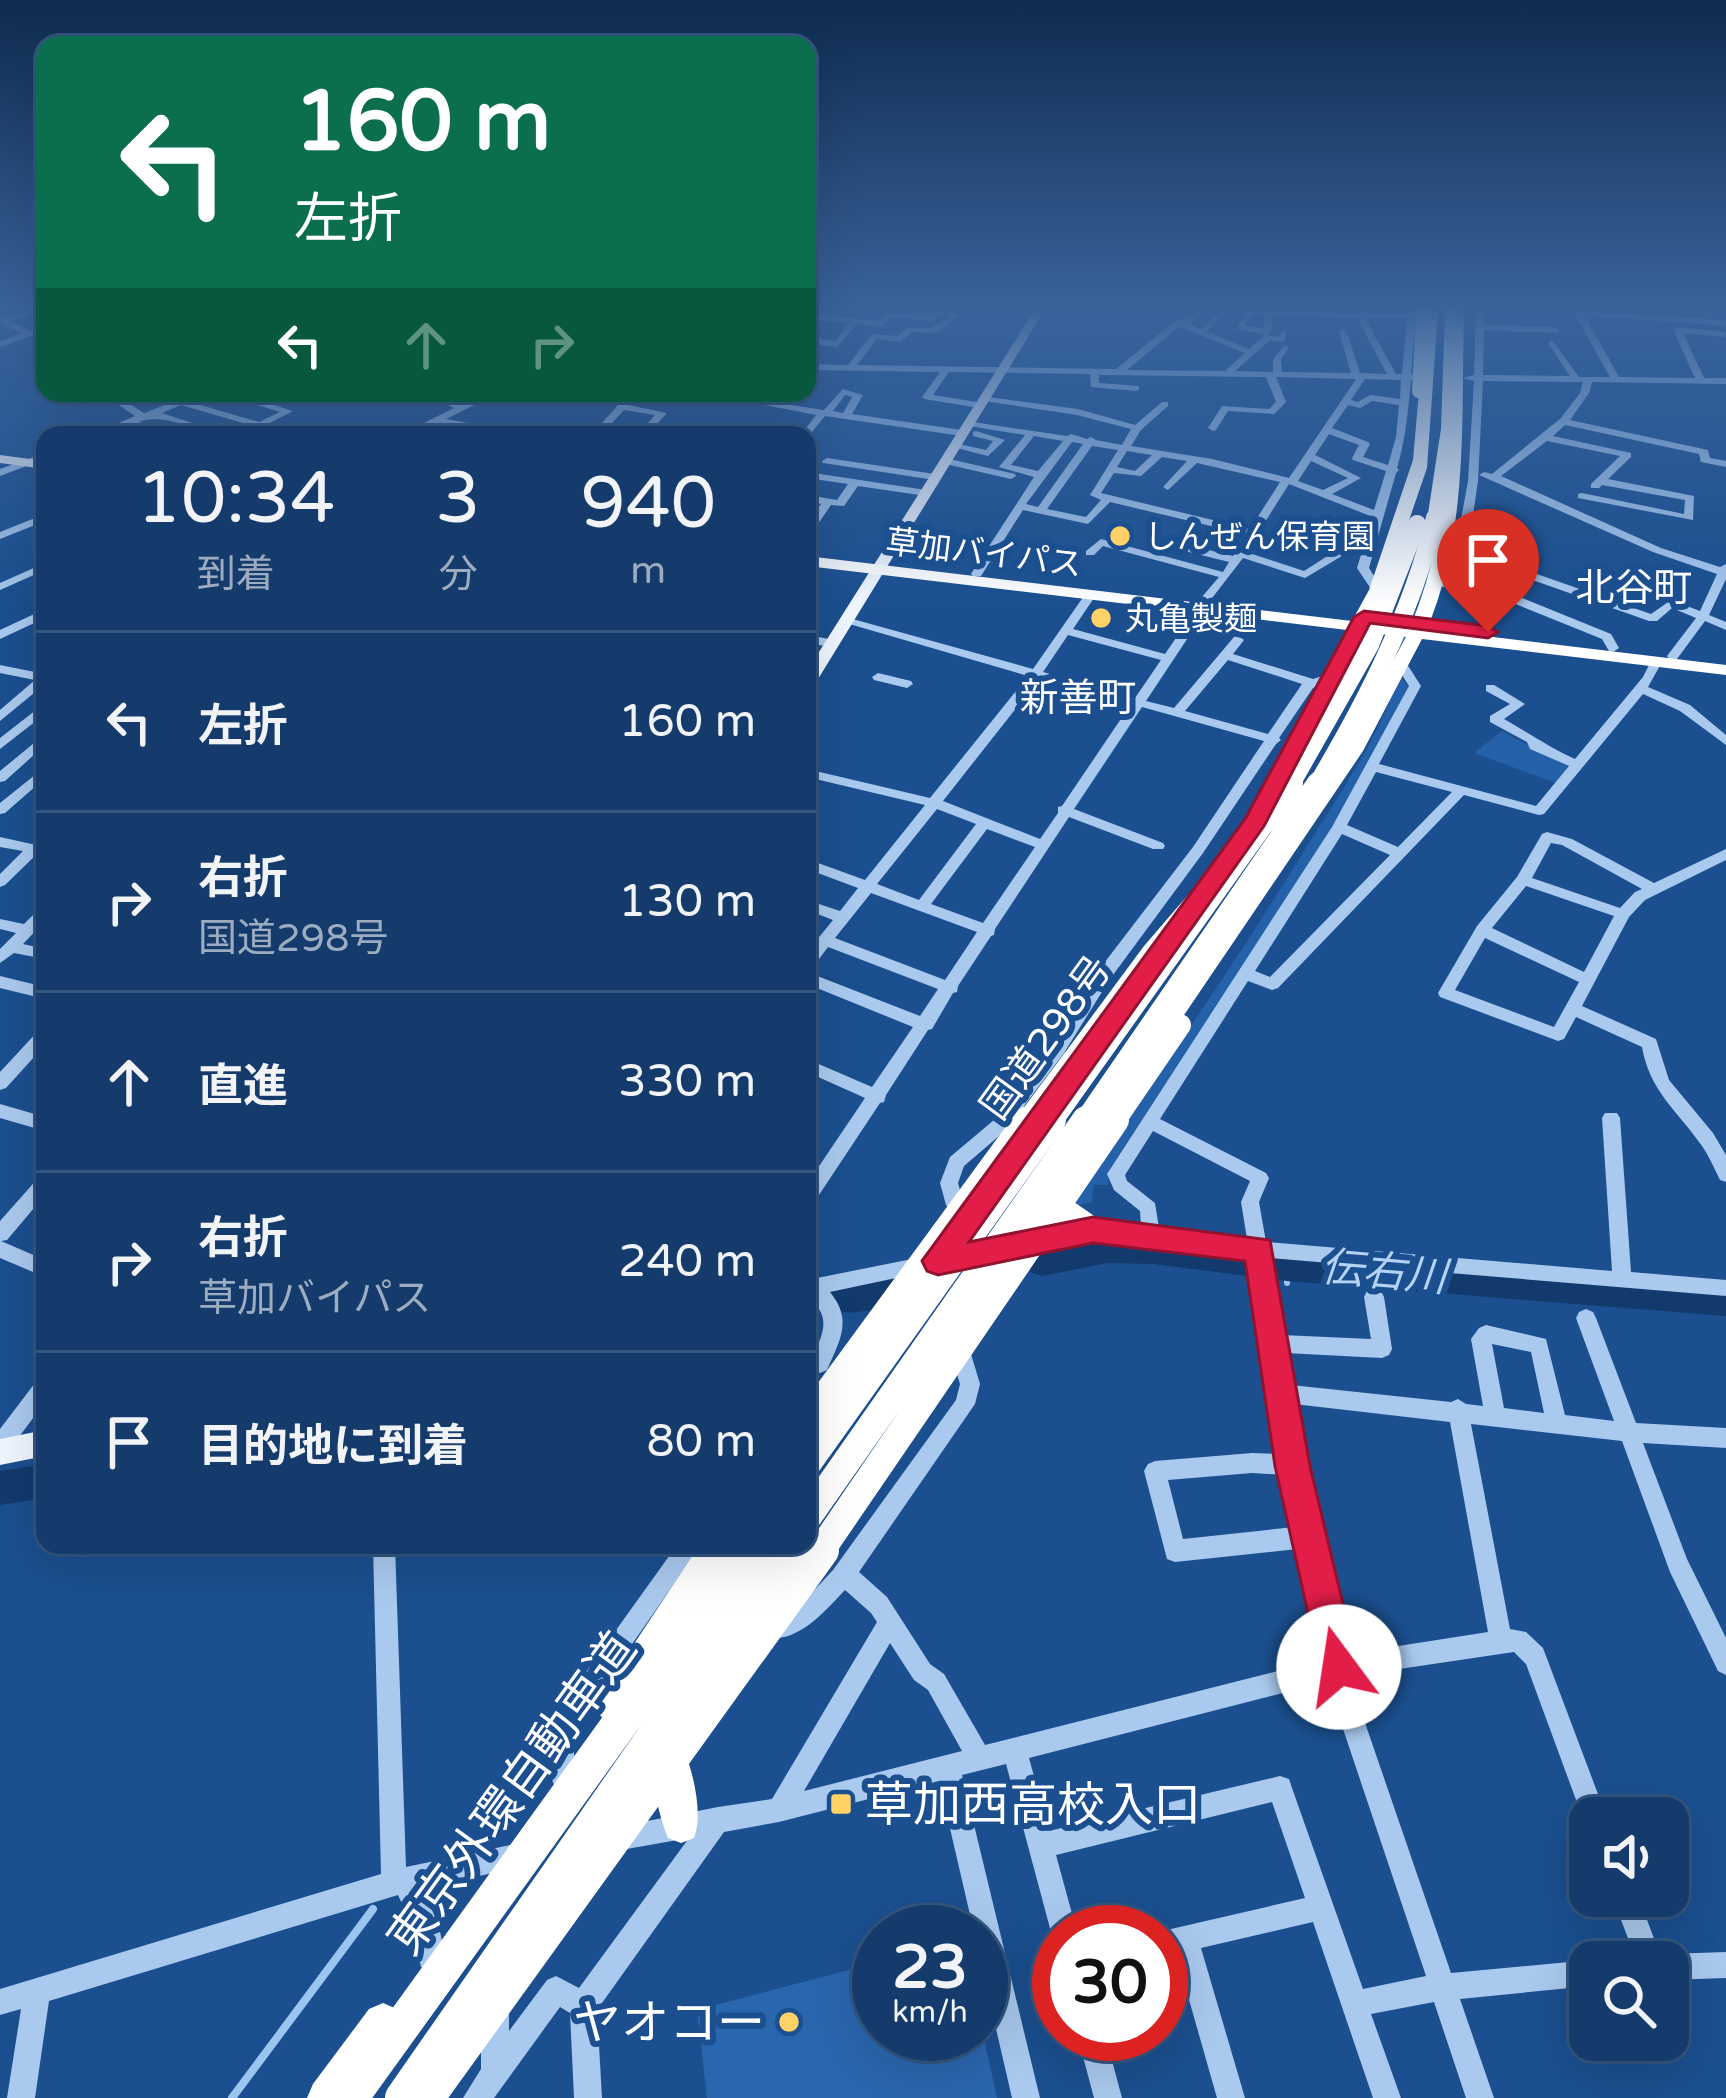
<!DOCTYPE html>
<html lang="ja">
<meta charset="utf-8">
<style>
:root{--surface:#143b6b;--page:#1d4271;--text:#f1f3f6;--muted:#9dadc1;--line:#33557e}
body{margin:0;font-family:"Varela Round","Noto Sans JP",sans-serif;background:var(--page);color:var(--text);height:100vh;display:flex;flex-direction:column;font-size:45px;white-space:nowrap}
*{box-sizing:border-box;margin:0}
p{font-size:39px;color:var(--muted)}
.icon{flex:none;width:66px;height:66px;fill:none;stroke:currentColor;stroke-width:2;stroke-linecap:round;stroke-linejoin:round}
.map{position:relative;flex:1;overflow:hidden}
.sheet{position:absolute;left:36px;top:426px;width:780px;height:1128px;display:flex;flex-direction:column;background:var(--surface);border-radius:24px;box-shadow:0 12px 48px #0002,0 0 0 3px var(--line)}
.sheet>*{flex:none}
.top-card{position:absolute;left:36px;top:36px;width:780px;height:366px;border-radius:24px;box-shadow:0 12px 48px #0002,0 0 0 3px var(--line);background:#0b6e4f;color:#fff;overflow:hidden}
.fabs{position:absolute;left:1569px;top:1797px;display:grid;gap:24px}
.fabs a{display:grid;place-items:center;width:120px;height:120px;border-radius:24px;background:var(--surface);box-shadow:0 12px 48px #0002,0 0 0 3px var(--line);font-size:60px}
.speed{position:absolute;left:852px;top:1905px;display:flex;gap:24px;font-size:60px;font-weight:700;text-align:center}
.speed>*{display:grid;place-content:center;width:156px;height:156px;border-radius:50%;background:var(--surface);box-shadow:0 12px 48px #0002,0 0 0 3px var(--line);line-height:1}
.speed small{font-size:30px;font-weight:400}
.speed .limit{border:18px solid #d22;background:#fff;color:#111}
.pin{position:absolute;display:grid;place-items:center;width:102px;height:102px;color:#fff;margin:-123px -51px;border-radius:50% 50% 50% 0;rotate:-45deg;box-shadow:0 0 12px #0007}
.pin .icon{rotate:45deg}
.me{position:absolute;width:132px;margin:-66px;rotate:346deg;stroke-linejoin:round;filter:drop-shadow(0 0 9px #0008)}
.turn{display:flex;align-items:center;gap:42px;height:252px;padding:0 60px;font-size:54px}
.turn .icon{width:156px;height:156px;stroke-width:2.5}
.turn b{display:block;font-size:84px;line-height:102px}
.lanes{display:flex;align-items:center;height:114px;padding:0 60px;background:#0003;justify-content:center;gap:60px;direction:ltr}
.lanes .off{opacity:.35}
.eta{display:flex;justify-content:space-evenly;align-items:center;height:204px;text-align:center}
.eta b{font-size:72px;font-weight:600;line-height:84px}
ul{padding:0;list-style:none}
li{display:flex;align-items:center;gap:36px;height:180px;padding:0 60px;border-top:3px solid var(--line)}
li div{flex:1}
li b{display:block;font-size:45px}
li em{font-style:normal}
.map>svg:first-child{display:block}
.green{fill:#2461a8}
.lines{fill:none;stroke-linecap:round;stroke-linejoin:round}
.stream-far2{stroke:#9cc4f0;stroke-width:3}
.stream-far1{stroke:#9cc4f0;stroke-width:6}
.stream{stroke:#9cc4f0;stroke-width:8}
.river{fill:#123a6d;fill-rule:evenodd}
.building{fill:#2a66ad}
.highway-tunnel{stroke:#3d69a0;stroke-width:18;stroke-dasharray:18 9;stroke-linecap:butt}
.minor{fill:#a9c9ee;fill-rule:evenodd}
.major{fill:#f0f6ff;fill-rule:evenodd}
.highway{fill:#fff;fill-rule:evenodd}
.highway-bridge-far4{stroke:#fff;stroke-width:14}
.highway-bridge-far3{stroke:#fff;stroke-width:18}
.highway-bridge-far2{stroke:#fff;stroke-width:22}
.highway-bridge-far1{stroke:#fff;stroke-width:28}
.highway-bridge{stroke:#fff;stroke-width:36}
.route{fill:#e11d48;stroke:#92132f;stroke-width:3}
.poi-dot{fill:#ffd166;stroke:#1b4f8f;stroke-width:4.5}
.labels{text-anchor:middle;stroke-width:12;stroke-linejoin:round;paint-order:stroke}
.far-poi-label{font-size:33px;fill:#fff;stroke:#1b4f8f;text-anchor:start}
.far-street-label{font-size:33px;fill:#fff;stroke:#1b4f8f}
.far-quarter-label{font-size:39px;fill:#fff;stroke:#1b4f8f}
.street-label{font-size:39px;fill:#fff;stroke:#1b4f8f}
.water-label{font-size:42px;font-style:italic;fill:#b5d3f5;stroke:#1b4f8f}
.near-street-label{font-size:48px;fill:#fff;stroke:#1b4f8f}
.near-poi-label{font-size:48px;fill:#fff;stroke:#1b4f8f;text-anchor:start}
</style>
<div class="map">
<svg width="1726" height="2098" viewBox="0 0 1726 2098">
<rect width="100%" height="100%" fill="#1b4f8f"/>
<path class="green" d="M1399 676 1409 687 1355 792 1109 1170 1108 1185H1094L1092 1202 1074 1206 1070 1200C1152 1084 1233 967 1307 846 1341 792 1379 737 1399 676Z
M1502 731 1568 767 1556 783 1474 753Z"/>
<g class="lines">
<path class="stream-far2" d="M475 396 479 393"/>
<path class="stream-far1" d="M1287 1268V1283"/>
<path class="stream" d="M232 2098 373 1909"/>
<path class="river" d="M1108 1237 1726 1288V1316L1287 1281 1153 1264 1108 1263 1042 1276 1031 1272 1027 1263 1031 1254Z
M908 1273 919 1277 924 1287 919 1297C895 1305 853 1318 830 1310L825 1300 830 1290Z
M45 1464V1498L0 1505V1471Z"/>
</g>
<path class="building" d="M879 1962V2034H983L997 2098H707L697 2010Z"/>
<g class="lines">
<path class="highway-tunnel" d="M1386 676 1424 585"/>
<path class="minor" d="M30 311H41L12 321 30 331 45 325V331L0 347V341L22 333 1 323V319Z
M933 311H947L961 315 936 333 912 332 900 342 877 339 857 365 1116 369 1175 321C1186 320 1193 311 1205 311L1189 324 1200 329 1220 311H1228L1207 332 1249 349 1265 335 1278 337 1283 330 1287 333 1284 342 1270 340 1235 371 1273 372V359L1285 345 1289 348 1281 359 1282 372 1351 373 1339 332 1343 329 1347 332 1360 373 1387 374 1357 318 1274 315 1271 332 1267 335 1237 329 1244 314 1239 311 1407 314 1408 311H1416L1411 374 1420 377 1411 380C1408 410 1406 437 1397 468L1399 470 1396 473 1369 568 1383 590 1373 592 1357 568 1363 548 1357 547 1305 578 1243 558 1209 602H1201V598L1219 577 1103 546 1094 555H1086V551L1101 539 1223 572 1229 562 1173 548 1172 546 1190 521 1110 502 1088 524 1023 510 981 576H973L971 574 1034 477 999 467 1025 435 969 426 966 425V421L1067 436 1071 434 1087 439 1091 437 1096 440 1122 445 1131 429 1077 415 984 401 979 398 981 396 1078 409 1135 425 1162 402H1168V406L1141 430 1131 446 1212 459 1289 478 1356 379 1276 377 1286 402 1274 414 1228 411 1216 430 1213 431 1208 428 1222 406 1269 409 1276 402 1266 377 1099 375V383L1139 386V390L1136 391 1091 387 1090 374 949 372 933 395 983 403V407L980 408 924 399 922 397 940 372 807 370V364L848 365 872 334 898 336 907 327 931 328 950 316 943 315 932 321 891 318 882 327 857 324 837 347 807 343V337L835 341 849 323 807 320V314L880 321 889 312 930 315 934 313ZM1252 314H1266L1263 329 1245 325ZM1365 318 1407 319 1402 374H1396ZM1179 327H1181L1245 353 1225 371 1127 370ZM1365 379 1401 380 1400 399 1370 395 1358 402 1351 400ZM1372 401 1399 405 1396 437 1388 465 1363 457 1370 444 1368 442 1332 428 1348 405 1360 408ZM1329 434 1359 445 1352 458 1353 460 1386 471 1374 510 1332 494 1361 478 1315 455ZM1034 436 1063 441 1038 471 1011 465ZM1072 442 1083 444 1038 507 1026 504ZM1092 446 1118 450 1090 495 1101 500 1086 517 1047 509ZM1127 451 1152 455 1135 471 1117 467ZM1162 457 1187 461 1163 487 1168 490 1197 463 1280 482 1250 529 1101 493 1114 473 1141 476ZM1311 461 1348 478 1323 490 1298 481ZM1289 484 1373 517 1365 542 1351 541 1304 571 1246 552ZM1199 523 1247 535 1233 556 1184 544Z
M1476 311H1484V325L1555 327 1559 330 1555 333 1484 330 1483 375 1570 376 1548 343 1552 340 1579 377H1610L1575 314 1559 311 1726 320V326L1584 315 1619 377 1695 378 1673 330 1677 327 1726 332 1725 337 1683 333 1704 378H1726V384L1592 382 1589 393 1570 420 1708 450 1710 458 1726 461V467L1701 462 1699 454 1565 425 1553 436 1631 453V457L1608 479 1694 496 1693 520 1578 498V494L1582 493 1684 514 1685 500 1602 485 1599 488H1591V484L1620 456 1547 441 1501 476 1661 548 1720 567 1726 564V579L1709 615 1726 622V630L1705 621 1677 659H1669L1667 656 1696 618 1672 608 1657 621H1649L1467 557 1463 574 1611 634 1619 648 1613 652 1609 651 1602 639 1461 582 1455 586 1428 588V584L1450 580 1468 481 1474 381 1463 378 1474 375ZM1483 381 1583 382 1580 393 1561 418 1492 474 1484 472 1479 475 1653 552 1717 574 1700 611 1671 600 1651 614 1468 550 1478 481Z
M843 389 863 395 852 414 962 430 967 433 962 436 825 416 807 438V435H801L816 415 765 405 770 402 824 410ZM845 395 852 397 843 413 833 411Z
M120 393H133L122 399 144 413 196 393H209L190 402 259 422 280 412 221 393H236L293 411 260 428 181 405 162 413 228 435C198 435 167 411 139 422L178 435C161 435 142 425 129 425 117 426 106 435 91 435L135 416 110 399Z
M316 393H329L317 399H311V395Z
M424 393H437L461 404 483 393H531L526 396 489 398 446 419 536 435H513L437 423 413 435H400L454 408Z
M629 393H639L628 405 667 413 647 435H637L655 415 624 410 601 435H591Z
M976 431 1005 440 988 456 949 446 954 443 986 450 993 441 973 436V432Z
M45 453V459L0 476V469Z
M827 458 935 474 940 477 935 480 823 463 822 461Z
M945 458 1015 474 1016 476 1011 479 941 463 940 461Z
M807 472 926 490 931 493 926 496 858 486 844 506 831 505 811 534 807 535V524L821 504 807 501V495L837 500 848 484 807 478Z
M45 514V521L0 539V532Z
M45 563V570L0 590V583Z
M1090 592 1096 595 1073 629 1165 654 1197 607 1207 609 1146 701 1174 708 1234 637 1238 636 1244 640 1233 654 1313 679 1336 672 1342 676 1313 688 1279 738 1281 740 1276 744 1203 853 1110 979 1064 1053 1006 1130 964 1166 958 1183 963 1201 973 1214 970 1219 964 1222 958 1219 946 1205 940 1183 950 1157 994 1120 1052 1045 1098 971 1193 847 1264 741 1142 707 1074 809 1163 843 1165 846 1163 849H1153L1069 817 995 929 994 935 991 936 958 986 957 992 953 993 932 1029 928 1030 886 1095 884 1102 880 1103 813 1204 807 1207V1184L865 1098 807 1072V1059L872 1087 913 1027 807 984V972L920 1016 938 989 828 947 813 967 807 969V952L833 920 807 910V900L840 911 858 888 807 869V859L865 880 925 805 807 777V769L930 798 1028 676 839 621 849 618 1033 669 1086 593ZM1068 635 1161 660 1135 698 1043 672ZM1228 660 1302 684 1268 734 1185 711ZM1039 679 1131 704 1062 806 1058 807V813L1040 839 943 801ZM937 809 976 824 919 900 877 884ZM987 829 1035 847 983 923 931 904ZM871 893 977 932 945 980 835 938Z
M45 609V618L0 639V630Z
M807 635 835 640 837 643 831 647 807 643Z
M1656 658 1662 662 1648 687 1690 705 1726 735V745L1680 711 1643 694 1544 814 1539 815 1464 795 1278 988 1272 990 1248 981 1160 1119 1266 1173 1269 1178 1259 1202 1266 1242 1612 1271 1602 1118 1605 1113H1617L1620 1118 1631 1272 1726 1280V1296L1269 1258 1282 1335 1371 1339 1364 1297 1367 1291 1374 1289 1381 1291 1384 1297 1392 1349 1389 1355 1382 1358 1285 1353 1291 1385 1451 1402 1458 1399 1466 1404 1483 1406 1471 1339 1479 1328 1486 1325 1546 1339 1565 1415 1614 1421 1576 1318 1579 1312 1586 1309 1593 1312 1596 1318 1636 1423 1726 1428V1448L1643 1443 1687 1559 1726 1638V1675L1718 1671 1670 1572 1622 1441 1471 1424 1510 1629 1526 1632 1543 1648 1607 1818H1590V1828L1586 1827 1526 1664 1514 1652 1352 1676 1362 1714 1451 1973 1590 1960 1596 1962H1590V1986L1460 1999 1494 2098H1466L1434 2002 1371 2014 1401 2098H1373L1313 1922 1201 1948 1245 2098H1217L1176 1954 1161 1957V1932H1158L1305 1898 1272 1802 1056 1855 1077 1932H1059V1943L1055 1941 1051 1932 1006 1764 962 1775 1040 2098H1012L981 1964V1932H974L939 1781 779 1822 724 1832 597 2010 602 2098H574L570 2013 560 2007 494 2098H463L481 2069V2013L485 2003 495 1999 505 2003 509 2013V2031L547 1980 556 1976 579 1988 689 1838 621 1850 612 1846 608 1837 612 1828 718 1807 772 1799 877 1622 871 1613 845 1590C825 1611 795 1647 763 1636L760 1628 763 1620 786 1613 806 1599 833 1570 956 1400 960 1384 948 1344 951 1338 958 1335 965 1338 968 1344 980 1384 975 1404 859 1572 887 1597 930 1664 944 1674 985 1745 1325 1659 1298 1549 1175 1562 1167 1559 1144 1471 1148 1464 1155 1461 1252 1453 1282 1454 1250 1255C1202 1249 1154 1241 1105 1242 1081 1242 1050 1251 1028 1247L1026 1241 1028 1235C1064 1225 1103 1225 1141 1227L1140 1211 1114 1190 1107 1174 1332 827 1409 686 1395 664 1397 661H1405L1421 686 1379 764 1536 806 1569 766 1530 749 1527 742 1490 722V716L1510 704 1486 691V685H1494L1525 704 1504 719C1529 733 1549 747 1575 759L1643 677 1652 659ZM1376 772 1452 792 1398 847 1347 825ZM1342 834 1390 855 1270 977 1255 971ZM1153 1131 1250 1181 1241 1202 1247 1239 1159 1228 1155 1203 1127 1181 1125 1175ZM1492 1344 1531 1352 1544 1413 1504 1408ZM1294 1404 1450 1422 1488 1632 1347 1654 1317 1537ZM1252 1473 1285 1475 1294 1527 1183 1539 1168 1480ZM890 1643 914 1680 928 1690 962 1751 804 1791ZM1330 1681 1338 1714 1426 1976 1363 1989 1292 1788 1289 1779 1280 1776 1049 1831 1029 1758Z
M0 665 45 674V684L0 721V710L35 680 0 673Z
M878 673 911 681 913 684 907 688 874 680 872 677Z
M45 703V714L0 749V738Z
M45 734V745L5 781 0 782V771Z
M45 767V778L5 813 0 814V803Z
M1547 832 1572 839 1654 883 1726 849V860L1645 900 1629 917 1582 1006 1656 1039 1669 1080 1713 1133 1726 1155V1182L1720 1180C1714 1168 1709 1156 1702 1146 1677 1110 1650 1092 1642 1047L1576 1017 1564 1039 1558 1041 1440 997 1438 993 1477 926 1517 877 1542 834ZM1551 843 1562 845 1642 889 1635 892 1620 908 1532 878ZM1526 886 1614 916 1584 972 1492 928ZM1485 938 1579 982 1554 1027 1455 990Z
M0 837 45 847V853L37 854 5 885 0 887V874L23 851 0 847Z
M45 907V921L23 944 45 949V959L14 953 0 963V949L16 933 0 929V919L24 924 40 908Z
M0 976 45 987V999L0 988Z
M45 1028V1045L6 1088 0 1090V1072L39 1030Z
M0 1104 45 1117V1131L0 1118Z
M45 1175V1195L7 1240 1 1241 45 1260V1277L0 1258V1221L39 1177Z
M922 1257 929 1259 931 1265 929 1271 830 1292C853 1320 840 1340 827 1370L820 1373 813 1370 810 1364C821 1335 835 1319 807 1296V1280Z
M45 1377V1402L7 1453 0 1456V1429L38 1379Z
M373 1545H395L406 1867 519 1843 528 1847 532 1856 528 1865 422 1889C433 1912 450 1942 439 1967L430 1971 421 1967 412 1925 398 1895 49 2001 35 2098H7L21 2009 0 2015V1989L381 1874Z
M677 1545H701L573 1729 575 1776 572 1785 563 1788 554 1785C547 1767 546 1735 553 1718Z
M1612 1896H1638L1661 1957 1668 1954 1726 1952V1978L1668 1980V1962H1637Z
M1077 2034H1105L1122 2098H1094Z"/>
<path class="major" d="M1034 311H1044L815 684 807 689V671Z
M45 1430V1456L0 1465V1439Z"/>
<path class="highway" d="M1426 311H1438L1427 468 1385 590 1369 622 1410 627C1453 528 1447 421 1452 315L1458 311 1464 315C1461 422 1469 528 1427 629L1726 665V675L1422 639 1363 751 1100 1139H1082L1078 1132 1082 1125 1344 751 1406 637 1364 632 1267 819 1257 825 1247 819 1347 630 807 566V556L1352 621 1369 590 1413 460Z
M0 455 45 461V469L0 463Z
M1208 879 1216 881 1219 886 1216 891 1160 958 1082 1066H1064L1061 1060 1064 1054 1144 946 1200 881Z
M1048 1184 1103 1222 1106 1230 1103 1238C1077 1246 1047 1216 1035 1195L1039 1187Z
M669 1736 681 1742C692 1767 704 1813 694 1838L681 1843 668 1838C658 1813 646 1766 657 1742Z
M383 2003 397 2009 403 2023 397 2037 352 2098H307L313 2084 369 2009Z"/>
<path class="highway-bridge-far4" d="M1419 391 1423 311
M1434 521 1448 429 1452 311"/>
<path class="highway-bridge-far3" d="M1290 786 1370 645 1417 524
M1316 786C1367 701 1411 614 1435 518"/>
<path class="highway-bridge-far2" d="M1026 1123 1073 1060
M1050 1123 1292 783
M1084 1123 1318 783
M1113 1123 1180 1025"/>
<path class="highway-bridge-far1" d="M811 1416 1028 1120
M807 1464 1052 1120
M807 1518 1086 1120
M716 1553 721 1545
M743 1553 749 1545
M782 1553 788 1545
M819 1553 1115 1120"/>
<path class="highway-bridge" d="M615 1705 718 1550
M350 2098 745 1550
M403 2098 785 1550
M426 2098 821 1550"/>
</g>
<linearGradient id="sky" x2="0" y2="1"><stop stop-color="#0f2b4f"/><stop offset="0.51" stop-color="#39639b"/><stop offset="1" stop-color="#39639b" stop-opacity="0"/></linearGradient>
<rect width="1726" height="604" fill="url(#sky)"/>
<path class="route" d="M1364 611 1488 626 1498 632 1488 638 1370 623 1264 826 969 1242 1093 1217 1270 1240 1310 1466 1358 1667 1353 1680 1339 1686 1325 1680 1320 1667 1275 1466 1245 1261 1093 1243 938 1275 927 1271 922 1261 1245 819 1354 617Z"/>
<g class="poi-dot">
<circle cx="1120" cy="536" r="12"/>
<circle cx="1101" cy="618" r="12"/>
<rect x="829" y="1792" width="24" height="24" rx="6"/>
<circle cx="789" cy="2022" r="12"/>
</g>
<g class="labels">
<g class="far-poi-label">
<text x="1144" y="548">しんぜん保育園</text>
<text x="1125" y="630">丸亀製麺</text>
</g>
<g class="far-street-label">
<text transform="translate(984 552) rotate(7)" y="12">草加バイパス</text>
</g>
<g class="far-quarter-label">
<text x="1634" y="601">北谷町</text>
<text x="1078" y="711">新善町</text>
</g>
<g class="street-label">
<text transform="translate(1045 1037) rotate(-54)" y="14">国道298号</text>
</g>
<g class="water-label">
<text transform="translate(1384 1271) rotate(5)" y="15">伝右川</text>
</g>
<g class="near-street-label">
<text transform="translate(511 1793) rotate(-54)" y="17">東京外環自動車道</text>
</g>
<g class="near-poi-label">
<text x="865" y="1821">草加西高校入口</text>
<text x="765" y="2039" text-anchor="end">ヤオコー</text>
</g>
</g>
</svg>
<div class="fabs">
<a><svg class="icon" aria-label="sound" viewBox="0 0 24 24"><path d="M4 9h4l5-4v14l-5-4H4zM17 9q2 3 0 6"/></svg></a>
<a><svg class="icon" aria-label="search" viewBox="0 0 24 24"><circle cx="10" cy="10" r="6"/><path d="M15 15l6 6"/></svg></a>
</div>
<div class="speed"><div>23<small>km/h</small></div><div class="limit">30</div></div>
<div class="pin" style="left:1488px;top:632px;background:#d93025"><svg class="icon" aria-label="arrive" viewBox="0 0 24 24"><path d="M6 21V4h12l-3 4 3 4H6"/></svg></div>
<svg class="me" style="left:1339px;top:1667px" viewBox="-20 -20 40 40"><circle r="19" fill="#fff"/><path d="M0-13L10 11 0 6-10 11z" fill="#e11d48"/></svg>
<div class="top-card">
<div class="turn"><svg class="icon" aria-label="left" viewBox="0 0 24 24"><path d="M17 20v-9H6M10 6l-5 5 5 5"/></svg><div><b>160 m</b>左折</div></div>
<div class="lanes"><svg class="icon" aria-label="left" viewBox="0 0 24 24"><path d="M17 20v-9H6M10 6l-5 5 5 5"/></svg><svg class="icon off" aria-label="ahead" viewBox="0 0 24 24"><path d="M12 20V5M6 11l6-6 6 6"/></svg><svg class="icon off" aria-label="right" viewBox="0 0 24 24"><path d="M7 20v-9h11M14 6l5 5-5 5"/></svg></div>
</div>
<section class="sheet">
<div class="eta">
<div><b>10:34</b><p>到着</p></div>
<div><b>3</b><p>分</p></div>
<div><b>940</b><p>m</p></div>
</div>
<ul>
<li><svg class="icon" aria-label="left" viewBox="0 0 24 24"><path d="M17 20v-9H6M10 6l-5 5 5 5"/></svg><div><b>左折</b></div><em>160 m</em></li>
<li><svg class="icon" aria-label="right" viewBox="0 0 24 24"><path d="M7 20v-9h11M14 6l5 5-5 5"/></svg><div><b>右折</b><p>国道298号</p></div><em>130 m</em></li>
<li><svg class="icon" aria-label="ahead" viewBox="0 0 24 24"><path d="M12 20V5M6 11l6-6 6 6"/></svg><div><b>直進</b></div><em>330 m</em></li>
<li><svg class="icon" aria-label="right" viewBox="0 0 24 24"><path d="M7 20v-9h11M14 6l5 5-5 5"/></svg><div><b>右折</b><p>草加バイパス</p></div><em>240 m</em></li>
<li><svg class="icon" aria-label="arrive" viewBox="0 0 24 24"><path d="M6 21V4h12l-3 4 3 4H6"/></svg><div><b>目的地に到着</b></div><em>80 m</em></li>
</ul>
</section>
</div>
